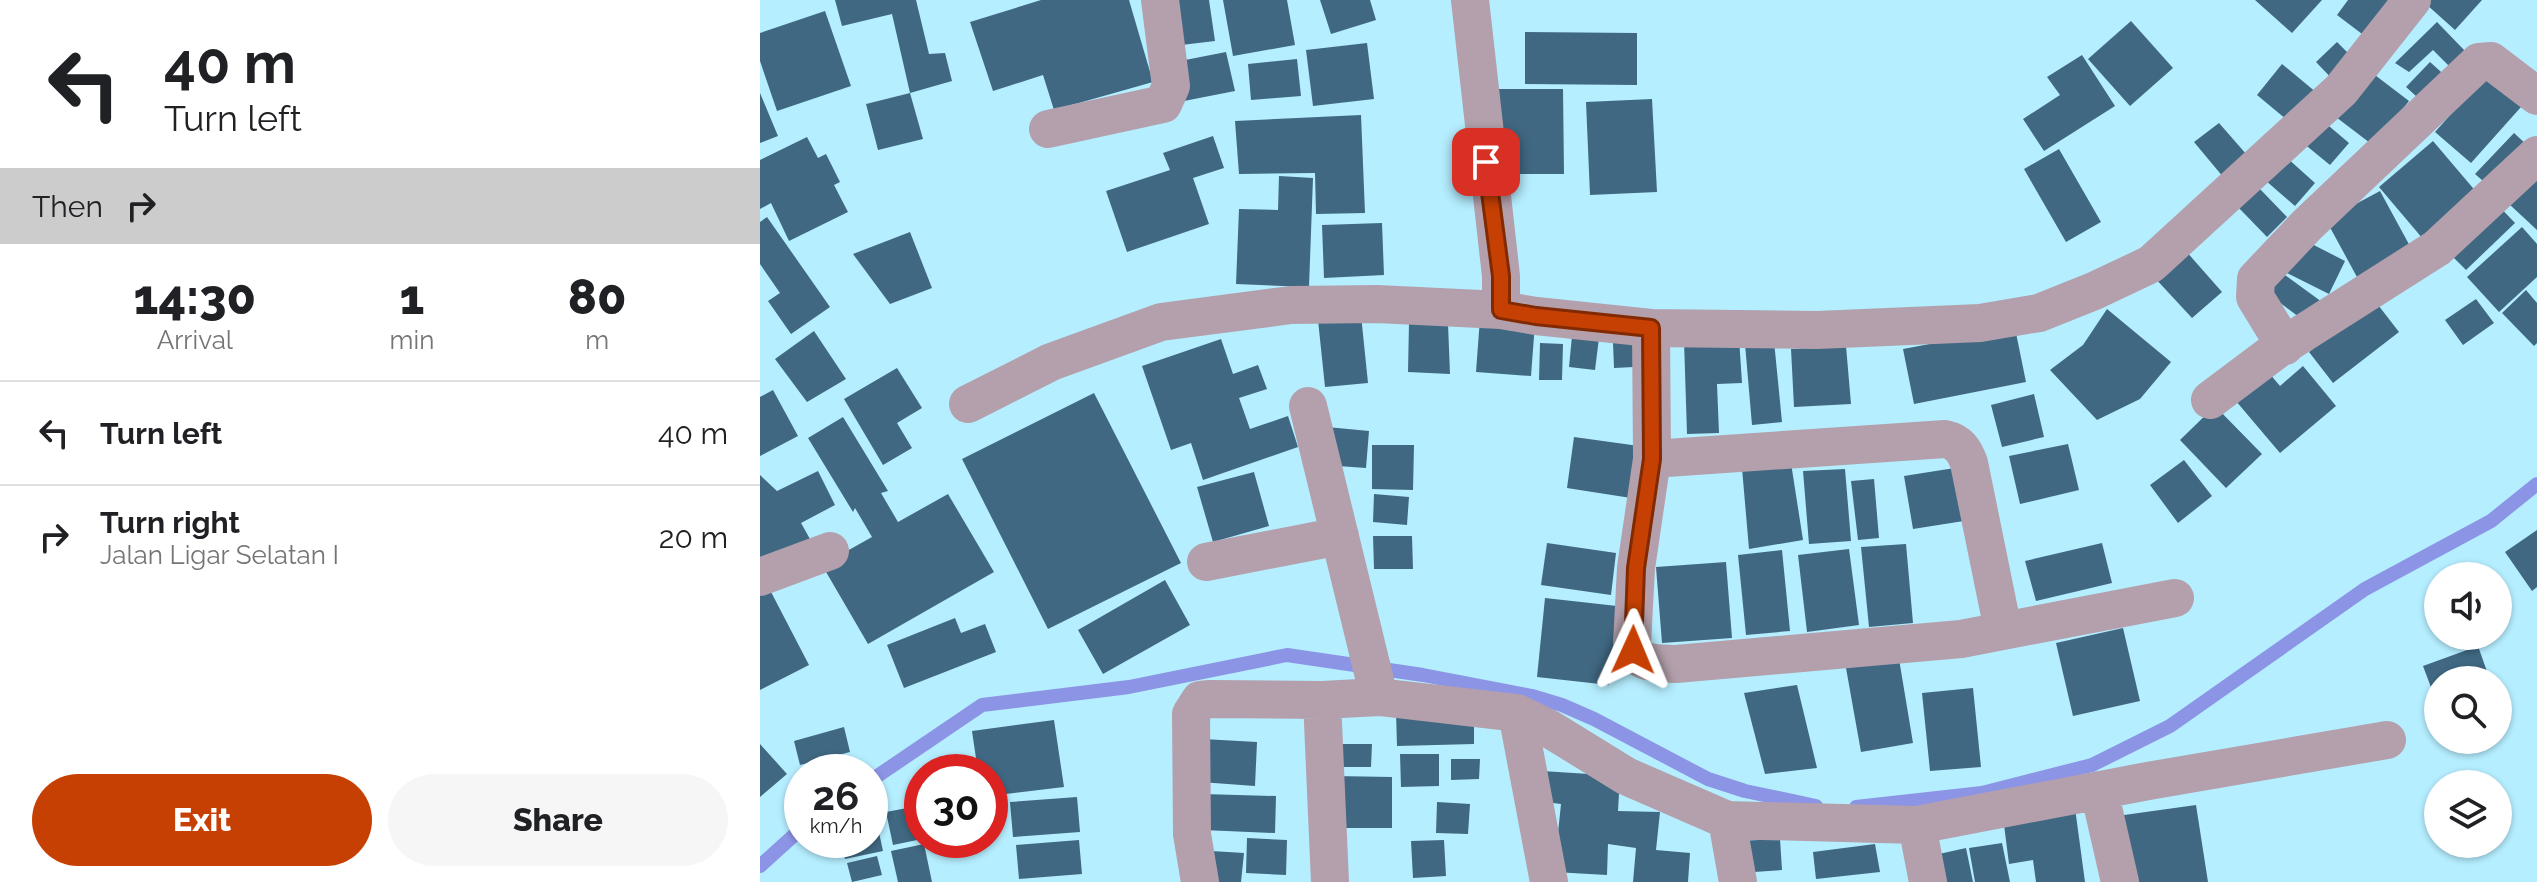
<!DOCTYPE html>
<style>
:root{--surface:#fff;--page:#f6f6f6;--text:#202124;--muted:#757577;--line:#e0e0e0;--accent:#c74003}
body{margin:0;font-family:Raleway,sans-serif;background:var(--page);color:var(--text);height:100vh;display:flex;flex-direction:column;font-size:30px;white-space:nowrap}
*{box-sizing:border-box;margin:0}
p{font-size:26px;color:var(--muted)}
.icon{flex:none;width:44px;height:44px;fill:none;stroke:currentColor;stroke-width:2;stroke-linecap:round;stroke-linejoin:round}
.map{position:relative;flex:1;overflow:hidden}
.sheet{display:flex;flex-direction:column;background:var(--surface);width:760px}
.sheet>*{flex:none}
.guide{background:#fff;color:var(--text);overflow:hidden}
.buttons{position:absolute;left:1664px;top:562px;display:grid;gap:16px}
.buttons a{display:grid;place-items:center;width:88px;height:88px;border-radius:50%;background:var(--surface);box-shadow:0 2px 6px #0004;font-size:40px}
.speed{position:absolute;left:24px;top:754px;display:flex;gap:16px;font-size:40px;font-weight:700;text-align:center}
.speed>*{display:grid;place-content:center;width:104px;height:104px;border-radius:50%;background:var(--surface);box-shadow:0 2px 6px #0004;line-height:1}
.speed small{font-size:20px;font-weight:400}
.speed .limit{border:12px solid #d22;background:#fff;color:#111}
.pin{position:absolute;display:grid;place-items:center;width:68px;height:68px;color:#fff;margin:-34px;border-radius:16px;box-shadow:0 4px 12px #0006}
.me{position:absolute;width:88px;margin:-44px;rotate:1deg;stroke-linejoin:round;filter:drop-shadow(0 0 6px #0008)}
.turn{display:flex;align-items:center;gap:28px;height:168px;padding:0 32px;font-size:36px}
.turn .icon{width:104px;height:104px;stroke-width:2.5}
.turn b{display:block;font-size:56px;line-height:68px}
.then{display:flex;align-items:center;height:76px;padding:0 32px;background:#0003;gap:16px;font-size:30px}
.eta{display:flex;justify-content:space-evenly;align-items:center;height:136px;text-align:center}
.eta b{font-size:48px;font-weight:800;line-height:56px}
.cta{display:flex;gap:16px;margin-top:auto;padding:16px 32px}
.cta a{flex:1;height:92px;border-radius:48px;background:var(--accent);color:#fff;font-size:32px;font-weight:800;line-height:92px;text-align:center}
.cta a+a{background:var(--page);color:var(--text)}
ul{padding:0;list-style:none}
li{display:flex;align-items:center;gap:24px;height:104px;padding:0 32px;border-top:2px solid var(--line)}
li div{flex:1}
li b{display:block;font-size:30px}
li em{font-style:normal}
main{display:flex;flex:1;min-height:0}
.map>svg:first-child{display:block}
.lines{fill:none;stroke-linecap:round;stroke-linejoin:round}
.stream{stroke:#8c94e6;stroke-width:14}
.building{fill:#406882}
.street{stroke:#b3a0ac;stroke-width:38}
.route-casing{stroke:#812a02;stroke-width:20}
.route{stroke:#c74003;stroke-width:14}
</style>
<main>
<section class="sheet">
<div class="guide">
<div class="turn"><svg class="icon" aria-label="left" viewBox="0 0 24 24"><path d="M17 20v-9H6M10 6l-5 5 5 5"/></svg><div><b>40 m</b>Turn left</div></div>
<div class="then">Then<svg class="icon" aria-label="right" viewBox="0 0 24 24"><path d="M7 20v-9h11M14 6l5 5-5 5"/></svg></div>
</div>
<div class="eta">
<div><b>14:30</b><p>Arrival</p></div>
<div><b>1</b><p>min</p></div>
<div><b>80</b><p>m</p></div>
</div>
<ul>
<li><svg class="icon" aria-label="left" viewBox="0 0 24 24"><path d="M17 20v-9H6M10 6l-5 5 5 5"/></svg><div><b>Turn left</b></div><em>40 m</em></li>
<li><svg class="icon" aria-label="right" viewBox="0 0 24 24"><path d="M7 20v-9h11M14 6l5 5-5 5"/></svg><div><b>Turn right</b><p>Jalan Ligar Selatan I</p></div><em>20 m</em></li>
</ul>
<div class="cta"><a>Exit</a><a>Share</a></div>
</section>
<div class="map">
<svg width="1777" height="882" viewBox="0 0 1777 882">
<rect width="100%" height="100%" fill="#b5eeff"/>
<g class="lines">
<path class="stream" d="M110 781 222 705 369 687 527 655 663 675 772 696 802 705 834 719 948 779 985 791 1056 806
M1096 807 1222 793 1332 765 1410 726 1605 589 1731 521 1777 484
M0 866 42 828"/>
</g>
<path class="building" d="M75 0H156L169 54 185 53 192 81 150 93 132 14 82 26Z
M281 0H369L393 82 294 110 283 75 233 91 210 22Z
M406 0H449L455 41 413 46Z
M463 0H527L535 45 473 56Z
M560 0H610L616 20 571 34Z
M1495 0H1562L1532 33Z
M1588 0H1636L1610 40 1577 15Z
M1670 0H1722L1695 30 1666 4Z
M65 11 91 86 17 111 0 61V33Z
M1371 21 1413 68 1370 106 1328 59Z
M1677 22 1706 52 1691 68 1673 50 1649 72 1635 63Z
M765 32 877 33V85L765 84Z
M1577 42 1600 65 1579 86 1556 62Z
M607 43 614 99 553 106 546 50Z
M466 52 475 91 424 101 415 62Z
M1322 55 1355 106 1284 151 1263 119 1300 95 1287 77Z
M537 59 541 96 491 100 488 64Z
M1670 62 1690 80 1666 105 1646 87Z
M1522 64 1557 93 1532 124 1497 95Z
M1607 69 1649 101 1614 146 1572 114Z
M1726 75 1761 107 1711 163 1675 132Z
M734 89H803L804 174H735Z
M0 93 18 136 0 143Z
M150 93 163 139 118 150 106 104Z
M892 99 897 192 830 195 826 102Z
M601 115 605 213 556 214 555 173 479 174 475 121Z
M1556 115 1589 143 1570 165 1537 138Z
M1459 123 1494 163 1469 184 1434 142Z
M1754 133 1768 146 1730 187 1715 174Z
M453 136 464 168 433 178 449 224 367 252 346 191 410 170 403 153Z
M47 137 58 158 66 154 80 182 74 185 88 212 29 241 11 203 0 209V160Z
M1673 141 1718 194 1663 239 1619 187Z
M1299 149 1341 222 1306 242 1264 169Z
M1526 157 1555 183 1535 206 1505 180Z
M1777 171V230L1748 203Z
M519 176 553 178 549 287 476 284 479 209 518 210Z
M1499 188 1527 217 1507 237 1478 207Z
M1620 191 1651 248 1597 277 1566 220Z
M1733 200 1755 223 1706 270 1684 248Z
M7 217 70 307 31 334 8 301 20 293 0 264V222Z
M622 223 624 275 564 278 562 225Z
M1762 227 1777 244V277L1739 312 1707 277Z
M150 232 172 288 130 304 93 254Z
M1544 240 1585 261 1569 294 1527 273Z
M1425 250 1462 292 1432 318 1394 277Z
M1518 270 1562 302 1547 323 1503 290Z
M1766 290 1777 303V343L1774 346 1742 313Z
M1716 299 1734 323 1703 345 1685 320Z
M1615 301 1639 332 1573 383 1549 352Z
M1347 309 1411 362 1380 399 1337 420 1290 370 1323 345Z
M601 315 608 383 565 387 558 320Z
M720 318 775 323 771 376 716 372Z
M649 323 688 324 690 374 648 372Z
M1255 328 1266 382 1154 404 1143 349Z
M54 331 86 379 47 402 15 359Z
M812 336 839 338 835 370 809 367Z
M979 338 982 383 957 384 959 433 927 434 924 340Z
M461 339 473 374 498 365 507 389 479 398 490 429 528 416 538 447 443 480 431 443 411 450 382 366Z
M1014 341 1022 422 992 425 985 344Z
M780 343 803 344 802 380H779Z
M853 343H873L874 367 854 368Z
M1086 346 1091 404 1034 407 1031 349Z
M1503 366 1520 386 1543 366 1576 406 1520 453 1470 394Z
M137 368 162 408 137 423 152 448 123 465 84 399Z
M13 390 38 436 0 456V397Z
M334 393 421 563 288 629 202 459Z
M1274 394 1284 437 1242 447 1231 405Z
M1455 406 1502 454 1466 488 1420 440Z
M83 417 128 491 121 493 138 522 188 494 234 572 108 644 62 565 112 537 95 508 93 512 48 438Z
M567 427 609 431 606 468 564 465Z
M814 437 879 446 871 498 807 488Z
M1308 444 1319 490 1260 504 1249 456Z
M612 445H654L653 490 612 489Z
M1424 460 1452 496 1418 523 1390 485Z
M1031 463 1043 540 989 549 982 468Z
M1201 467 1210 520 1153 529 1144 476Z
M1085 469 1091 541 1049 544 1043 471Z
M58 471 75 505 41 523 50 539 3 562 0 557V475L17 491Z
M494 472 509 526 453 542 437 487Z
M1114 479 1119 538 1098 540 1091 481Z
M614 494 649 497 647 525 613 522Z
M1777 530V587L1772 591 1745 552Z
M613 536H652L653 569H614Z
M787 543 856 553 851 595 781 585Z
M1342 543 1352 583 1276 601 1265 561Z
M1146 544 1153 623 1109 627 1101 547Z
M1089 549 1099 625 1047 632 1038 555Z
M1022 550 1030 631 986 635 978 555Z
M966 562 972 638 902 643 896 567Z
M405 580 430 625 343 674 318 630Z
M10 590 49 665 0 690V595Z
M785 598 857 606 849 685 777 677Z
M195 618 201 633 225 624 236 652 144 688 127 645Z
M1363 628 1380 701 1313 716 1296 643Z
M1718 646 1730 680H1678V706L1663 666Z
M1139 659 1153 743 1101 752 1086 668Z
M1037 685 1057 768 1005 774 984 693Z
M1213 688 1221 767 1170 771 1162 693Z
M714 710V744L637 746 636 712Z
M294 720 304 787 230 796V772H218L212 731Z
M84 727 90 752 40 765 34 741Z
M443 739 497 742 495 786 440 782Z
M0 744 27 774 0 797Z
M580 744H612L611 767H580Z
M640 754H679V786L641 787Z
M691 759H720L719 779 691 780Z
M782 771 860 776 858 811 900 812 896 850 930 853 928 882H873L876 848 848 844 847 875 794 872 801 804 785 802Z
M574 776 632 777V828H574Z
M443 794 516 796 515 833 443 830Z
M317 797 320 832 253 837 250 802Z
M677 802 710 804 708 834 676 833Z
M1436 805 1448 882H1367L1357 816Z
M158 806 162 839 133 845 126 812Z
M1315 808 1325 882H1276L1273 860 1249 864 1243 817Z
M115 814 123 851 85 859 81 840H110V815Z
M487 838 527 840 526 875 486 873Z
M1020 839 1022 870 979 873 977 841Z
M319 840 322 874 259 879 256 845Z
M684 840 686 876 653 878 651 841Z
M1242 843 1250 882H1215L1209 848Z
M164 844 172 882H138L131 851Z
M1115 844 1120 872 1056 879 1053 852Z
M1206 848 1213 882H1184L1179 854Z
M451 851 484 853 481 882H449Z
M117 856 122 875 92 882 87 863Z"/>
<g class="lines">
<path class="street" d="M710 0 741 276V310
M288 129 403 104 411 86 400 0
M891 328 892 459 876 568 872 644C876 666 899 663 916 664L1201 639 1415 598
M1525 346 1495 297 1496 279 1547 225 1719 62 1731 61 1777 96
M1450 400 1518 349 1677 248 1777 155
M208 404 291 362 401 322 531 305 617 304 741 310 776 316 891 328 1057 330 1220 323 1279 313 1334 291 1391 264 1581 90 1652 0
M548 406 619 697
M892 459 1185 439C1199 442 1204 450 1209 463L1243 630
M446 562 580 536
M0 577 70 551
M562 700 570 882
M757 713 789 882
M1339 790 1360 882
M967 820 978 882
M1157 825 1168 882
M440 882 432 834 431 714 440 700 450 699 562 700 619 697 757 713 788 728 866 776 967 820 1157 825 1388 781 1627 740"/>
</g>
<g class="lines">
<g class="route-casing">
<path id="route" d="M726 162 741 276V310L776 316 891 328 892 459 876 568 873 650"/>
</g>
<use href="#route" class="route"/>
</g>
</svg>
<div class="buttons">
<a><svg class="icon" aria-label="sound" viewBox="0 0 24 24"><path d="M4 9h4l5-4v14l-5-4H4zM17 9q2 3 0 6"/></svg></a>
<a><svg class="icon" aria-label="search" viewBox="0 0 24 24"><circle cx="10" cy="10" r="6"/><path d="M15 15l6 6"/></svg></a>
<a><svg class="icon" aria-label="layers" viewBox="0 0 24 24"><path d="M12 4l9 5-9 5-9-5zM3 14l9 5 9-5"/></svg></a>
</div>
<div class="speed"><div>26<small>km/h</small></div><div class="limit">30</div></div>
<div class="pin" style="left:726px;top:162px;background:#d93025"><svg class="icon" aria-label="arrive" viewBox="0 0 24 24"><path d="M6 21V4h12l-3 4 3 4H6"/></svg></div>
<svg class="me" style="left:873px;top:650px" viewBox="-20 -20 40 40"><path d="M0-17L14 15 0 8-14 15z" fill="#c74003" stroke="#fff" stroke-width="4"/></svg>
</div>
</main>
